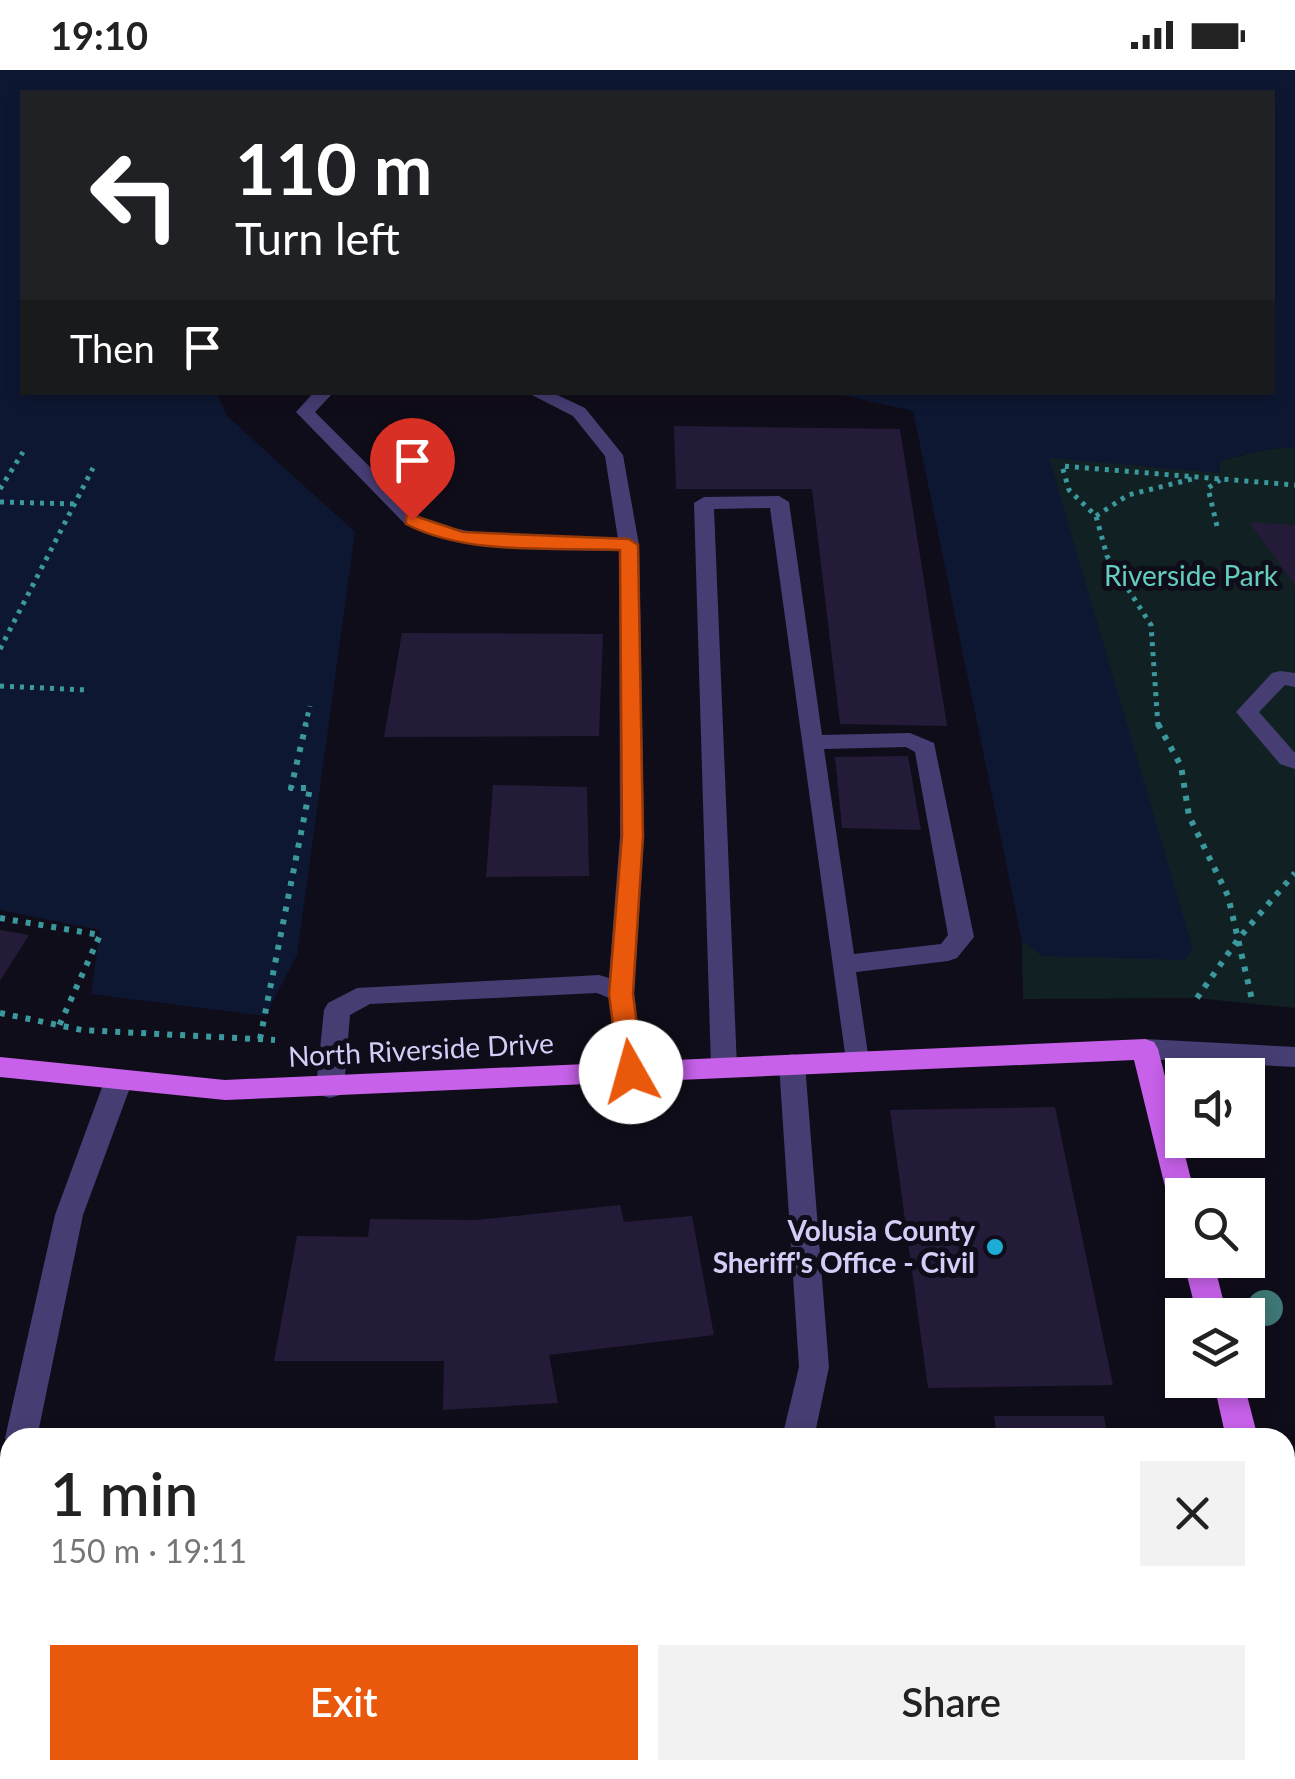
<!DOCTYPE html>
<meta charset="utf-8">
<style>
:root{--surface:#fff;--page:#f2f2f2;--text:#222;--muted:#767676;--accent:#ea580c}
body{margin:0;font-family:Lato,sans-serif;background:var(--page);color:var(--text);height:100vh;display:flex;flex-direction:column;font-size:38px;white-space:nowrap}
*{box-sizing:border-box;margin:0}
p{font-size:32px;color:var(--muted)}
.icon{flex:none;width:55px;height:55px;fill:none;stroke:currentColor;stroke-width:2;stroke-linecap:round;stroke-linejoin:round}
.map{position:relative;flex:1;overflow:hidden}
.details{position:absolute;left:0px;top:1358px;width:1295px;height:352px;display:flex;flex-direction:column;background:var(--surface);border-radius:30px 30px 0 0;box-shadow:0 5px 15px #0003}
.details>*{flex:none}
.banner{position:absolute;left:20px;top:20px;width:1255px;height:305px;border-radius:0px;box-shadow:0 5px 15px #0003;background:#202124;color:#fff;overflow:hidden}
.controls{position:absolute;left:1165px;top:988px;display:grid;gap:20px}
.controls a{display:grid;place-items:center;width:100px;height:100px;border-radius:0px;background:var(--surface);box-shadow:0 5px 15px #0003;font-size:50px}
.pin{position:absolute;display:grid;place-items:center;width:85px;height:85px;color:#fff;margin:-102px -42px;border-radius:50% 50% 50% 0;rotate:-45deg;box-shadow:0 0 10px #0007}
.pin .icon{rotate:45deg}
.me{position:absolute;width:110px;margin:-55px;rotate:353deg;stroke-linejoin:round;filter:drop-shadow(0 0 8px #0008)}
.turn{display:flex;align-items:center;gap:35px;height:210px;padding:0 50px;font-size:45px}
.turn .icon{width:130px;height:130px;stroke-width:2.5}
.turn b{display:block;font-size:70px;line-height:85px}
.then{display:flex;align-items:center;height:95px;padding:0 50px;background:#0003;gap:20px;font-size:38px}
.round{display:grid;place-items:center;flex:none;width:105px;height:105px;border-radius:0px;background:var(--page)}
.overview{display:flex;align-items:center;justify-content:space-between;height:170px;padding:0 50px}
h1{font-size:60px;font-weight:600;line-height:75px}
.action{display:flex;gap:20px;margin-top:auto;padding:20px 50px}
.action a{flex:1;height:115px;border-radius:0px;background:var(--accent);color:#fff;font-size:40px;font-weight:600;line-height:115px;text-align:center}
.action a+a{background:var(--page);color:var(--text)}
.status{display:flex;justify-content:space-between;align-items:center;height:70px;padding:0 50px;background:var(--surface);direction:ltr}
.status svg{height:28px;fill:currentColor}
.map>svg:first-child{display:block}
.green{fill:#112123}
.water{fill:#0e1732}
.building{fill:#241b38}
.lines{fill:none;stroke-linecap:round;stroke-linejoin:round}
.path-far1{stroke:#3b989d;stroke-width:5;stroke-dasharray:4 6;stroke-linecap:butt}
.path{stroke:#3b989d;stroke-width:6;stroke-dasharray:5 8;stroke-linecap:butt}
.minor{fill:#463e73;fill-rule:evenodd}
.major{fill:#c761ea;fill-rule:evenodd}
.tree{fill:#3e7775}
.route{fill:#ea580c;stroke:#983908;stroke-width:2.5}
.poi-dot{fill:#1cacd4;stroke:#100d1a;stroke-width:4}
.labels{text-anchor:middle;stroke-width:10;stroke-linejoin:round;paint-order:stroke}
.park-label{font-size:28px;fill:#63cdbf;stroke:#100d1a}
.street-label{font-size:28px;fill:#d6ccf8;stroke:#100d1a}
.poi-label{font-size:28px;font-weight:bold;fill:#d6ccf8;stroke:#100d1a;text-anchor:end}
</style>
<div class="status"><b>19:10</b><svg viewBox="0 0 49 12"><path d="M0 12V9h3v3zM5 12V6h3v6zM10 12V3h3v9zM15 12V0h3v12zM26 1h20v11H26zM47 4h2v5h-2z"/></svg></div>
<div class="map">
<svg width="1295" height="1709" viewBox="0 0 1295 1709">
<rect width="100%" height="100%" fill="#100d1a"/>
<path class="green" d="M1295 378V938L1197 928 1023 929 1022 871 1043 886 1192 879 1048 387 1220 403 1219 391C1245 386 1267 376 1295 378Z"/>
<path class="water" d="M0 0H1295V378C1267 376 1245 385 1219 391L1220 403 1049 388 1193 879 1184 890 1043 886 1022 871 913 341 833 323 1272 322V22H22V322L217 323 227 346 355 462 297 885 265 946 91 924 100 860 0 840Z"/>
<path class="building" d="M674 356 900 359 947 656 840 654 812 419H676Z
M1249 452 1295 455V515Z
M402 563 603 564 599 666 384 667Z
M908 686 921 760 842 758 835 687Z
M493 715 587 717 589 806 486 807Z
M0 860 29 865 0 911Z
M1055 1037 1113 1315 928 1318 890 1040Z
M620 1135 624 1152 692 1146 714 1265 549 1285 558 1333 443 1340 444 1291H274L297 1166 368 1167 370 1149 476 1150Z
M994 1346H1104L1108 1368H997Z"/>
<g class="lines">
<path class="path-far1" d="M0 419 23 382
M0 432 75 434
M1096 446 1128 425 1196 408
M1217 456 1208 418 1220 410
M0 579 93 398
M0 616 87 620
M305 656 310 636
M1158 656 1151 555 1107 486 1096 446 1069 420 1062 396 1295 415"/>
<path class="path" d="M1158 654 1181 696 1189 746 1228 826 1253 934
M0 848 100 865 59 956
M1197 928 1239 868 1295 803
M0 943 82 960 275 970
M260 969 310 718H291L306 654"/>
<path class="minor" d="M314 322H334L315 342 419 446 443 456 489 465 618 469 605 386 573 346 526 322H551L585 338 623 385 639 475 644 766 634 923 644 1002 641 1009H621L618 1002 609 928 597 923 370 934 350 945 344 1018 340 1025 330 1028 320 1025 316 1018 324 940 328 933 357 918 599 905 609 908 620 766 619 481C546 479 474 483 405 454L296 342Z
M779 426 789 432 822 665 910 663 934 673 974 867 957 888 948 891 856 902 869 991 865 998H847L770 438 714 439 737 998 733 1005H715L711 998 694 433 704 427ZM906 677 915 682 948 865 941 874 854 884 824 679Z
M1280 601 1295 603V617L1285 615 1259 642 1295 683V699L1280 694 1236 642 1272 603Z
M1145 969 1295 977V997L1145 989 1136 986 1132 979 1136 972Z
M792 984 801 987 805 994 829 1297 814 1368H782L799 1297 779 994 783 987Z
M118 1002 128 1005 132 1012 83 1145 37 1368H10V1378L5 1368 55 1145 104 1012 108 1005Z
M10 1407V1484L0 1487V1411Z
M745 1700H781V1709H745Z
M960 1700H1115L1119 1709H956Z"/>
<path class="major" d="M1145 969 1154 972 1158 979 1195 1125H1182V1141L1172 1137 1168 1129 1134 990 225 1030 0 1007V987L225 1010Z
M1183 1190H1213L1227 1245H1197Z
M1213 1310H1243L1258 1368H1226Z
M1285 1522 1295 1526V1595L1285 1591Z"/>
</g>
<circle class="tree" cx="1265" cy="1238" r="18"/>
<path class="route" d="M412 445 463 462 629 469 638 475 643 766 633 924 643 1002 640 1009H623L619 1002 609 924 622 766 620 480C551 477 468 486 406 454V446Z"/>
<circle class="poi-dot" cx="995" cy="1177" r="10"/>
<g class="labels">
<g class="park-label">
<text x="1191" y="516">Riverside Park</text>
</g>
<g class="street-label">
<text transform="translate(421 980) rotate(-3)" y="10">North Riverside Drive</text>
</g>
<g class="poi-label">
<text x="975" y="1171">Volusia County<tspan x="975" dy="32">Sheriff's Office - Civil</tspan></text>
</g>
</g>
</svg>
<div class="controls">
<a><svg class="icon" aria-label="sound" viewBox="0 0 24 24"><path d="M4 9h4l5-4v14l-5-4H4zM17 9q2 3 0 6"/></svg></a>
<a><svg class="icon" aria-label="search" viewBox="0 0 24 24"><circle cx="10" cy="10" r="6"/><path d="M15 15l6 6"/></svg></a>
<a><svg class="icon" aria-label="layers" viewBox="0 0 24 24"><path d="M12 4l9 5-9 5-9-5zM3 14l9 5 9-5"/></svg></a>
</div>
<div class="pin" style="left:412px;top:450px;background:#d93025"><svg class="icon" aria-label="arrive" viewBox="0 0 24 24"><path d="M6 21V4h12l-3 4 3 4H6"/></svg></div>
<svg class="me" style="left:631px;top:1002px" viewBox="-20 -20 40 40"><circle r="19" fill="#fff"/><path d="M0-13L10 11 0 6-10 11z" fill="#ea580c"/></svg>
<div class="banner">
<div class="turn"><svg class="icon" aria-label="left" viewBox="0 0 24 24"><path d="M17 20v-9H6M10 6l-5 5 5 5"/></svg><div><b>110 m</b>Turn left</div></div>
<div class="then">Then<svg class="icon" aria-label="arrive" viewBox="0 0 24 24"><path d="M6 21V4h12l-3 4 3 4H6"/></svg></div>
</div>
<section class="details">
<div class="overview"><div><h1>1 min</h1><p>150 m · 19:11</p></div><a class="round"><svg class="icon" aria-label="close" viewBox="0 0 24 24"><path d="M6 6l12 12M18 6L6 18"/></svg></a></div>
<div class="action"><a>Exit</a><a>Share</a></div>
</section>
</div>
